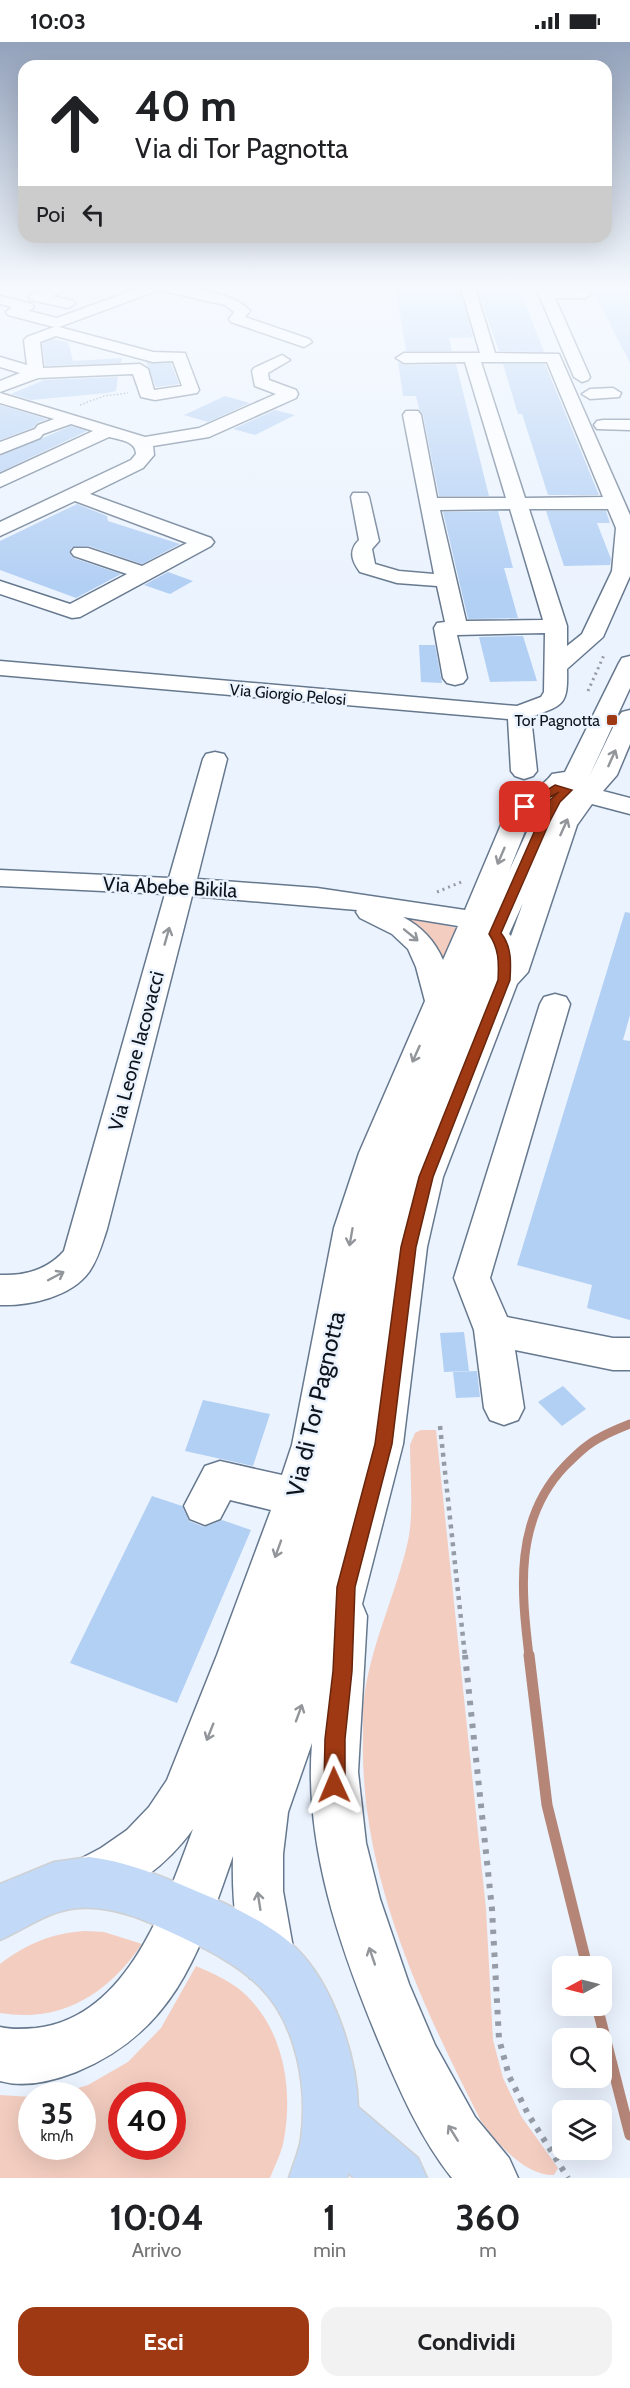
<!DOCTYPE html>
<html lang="it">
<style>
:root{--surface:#fff;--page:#f2f2f2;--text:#202124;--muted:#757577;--accent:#9f3913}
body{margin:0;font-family:Cabin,sans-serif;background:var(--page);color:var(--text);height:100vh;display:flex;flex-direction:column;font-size:22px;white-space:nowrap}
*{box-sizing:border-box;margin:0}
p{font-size:20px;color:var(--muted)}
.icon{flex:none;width:33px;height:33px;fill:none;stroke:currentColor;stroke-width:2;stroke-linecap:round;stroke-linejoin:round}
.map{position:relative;height:2136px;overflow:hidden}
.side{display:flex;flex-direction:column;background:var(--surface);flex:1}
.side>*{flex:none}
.banner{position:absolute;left:18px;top:18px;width:594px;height:183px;border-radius:18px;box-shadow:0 6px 24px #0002;background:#fff;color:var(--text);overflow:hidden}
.needle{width:39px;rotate:263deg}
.fabs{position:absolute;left:552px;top:1914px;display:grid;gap:12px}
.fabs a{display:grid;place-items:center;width:60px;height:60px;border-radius:12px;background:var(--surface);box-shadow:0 6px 24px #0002;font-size:30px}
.speed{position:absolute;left:18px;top:2040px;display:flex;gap:12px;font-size:30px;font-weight:700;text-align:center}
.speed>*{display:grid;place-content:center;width:78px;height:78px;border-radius:50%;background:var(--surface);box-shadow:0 6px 24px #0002;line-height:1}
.speed small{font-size:15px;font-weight:400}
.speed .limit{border:9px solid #d22;background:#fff;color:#111}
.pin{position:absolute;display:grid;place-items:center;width:51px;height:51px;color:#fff;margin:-26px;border-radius:12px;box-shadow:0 3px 9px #0006}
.me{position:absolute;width:66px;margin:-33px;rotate:359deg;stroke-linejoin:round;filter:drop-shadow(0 0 4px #0008)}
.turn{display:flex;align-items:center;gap:21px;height:126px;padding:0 18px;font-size:27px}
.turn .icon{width:78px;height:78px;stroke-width:2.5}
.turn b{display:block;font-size:42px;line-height:51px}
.then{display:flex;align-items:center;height:57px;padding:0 18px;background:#0003;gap:12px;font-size:22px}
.eta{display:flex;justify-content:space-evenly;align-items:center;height:102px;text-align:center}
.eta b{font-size:36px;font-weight:700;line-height:42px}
.action{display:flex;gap:12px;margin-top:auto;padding:12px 18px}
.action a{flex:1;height:69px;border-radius:18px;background:var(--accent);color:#fff;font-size:24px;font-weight:700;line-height:69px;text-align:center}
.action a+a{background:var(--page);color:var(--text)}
.status{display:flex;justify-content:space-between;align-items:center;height:42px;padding:0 30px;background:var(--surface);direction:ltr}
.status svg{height:16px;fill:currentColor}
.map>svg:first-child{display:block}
.green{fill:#f3cdc0;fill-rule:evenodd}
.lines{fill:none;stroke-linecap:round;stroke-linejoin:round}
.stream-far1{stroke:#b58678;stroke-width:9}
.stream{stroke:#b58678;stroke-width:11}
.building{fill:#b2cff4}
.minor-casing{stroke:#66788e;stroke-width:3}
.major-casing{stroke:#cfd0d2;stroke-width:3}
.path-far3{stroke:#959ca6;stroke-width:1.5;stroke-dasharray:1.5 2;stroke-linecap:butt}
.path-far2{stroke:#959ca6;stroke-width:3;stroke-dasharray:2 4;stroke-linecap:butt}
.path-far1{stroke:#959ca6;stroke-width:4.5;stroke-dasharray:4 5;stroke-linecap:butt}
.path{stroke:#959ca6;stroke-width:6;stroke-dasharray:4.5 7;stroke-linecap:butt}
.minor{fill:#fff;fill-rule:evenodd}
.major{fill:#c2d9f8;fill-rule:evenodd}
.oneway{stroke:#929599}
.route{fill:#9f3913;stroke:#67250c;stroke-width:1.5}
.poi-dot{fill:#9f3913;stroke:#ebf3fe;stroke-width:2}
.labels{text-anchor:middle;stroke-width:5;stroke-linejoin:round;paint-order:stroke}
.far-street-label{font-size:16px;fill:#0d141c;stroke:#ebf3fe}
.far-poi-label{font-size:16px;fill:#0d141c;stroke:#ebf3fe;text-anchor:end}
.street-label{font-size:20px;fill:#0d141c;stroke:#ebf3fe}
.near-street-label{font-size:24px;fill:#0d141c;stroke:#ebf3fe}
</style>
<div class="status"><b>10:03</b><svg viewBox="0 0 49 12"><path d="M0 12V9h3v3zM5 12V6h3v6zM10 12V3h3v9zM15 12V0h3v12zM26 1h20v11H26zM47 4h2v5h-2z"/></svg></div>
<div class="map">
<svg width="630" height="2136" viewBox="0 0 630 2136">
<rect width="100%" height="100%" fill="#ebf3fe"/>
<path class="green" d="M399 873 457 886 444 922 431 897 421 887Z
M421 1388H436L486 1867 493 1998 503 2036 521 2074 558 2126 554 2133C525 2134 496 2100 481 2079 421 1961 360 1833 363 1697 363 1684 362 1669 364 1656 371 1602 396 1552 408 1499 414 1471 410 1433 410 1403L415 1391Z
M85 1889 104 1890 142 1902C107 1952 63 1981 0 1971V1922C26 1902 52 1891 85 1889Z
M196 1924C214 1932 233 1940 247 1954 284 1991 293 2047 284 2097 282 2110 275 2123 270 2136H0V2053L31 2055 32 2104H82V2054L56 2053 88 2043 128 2020 161 1986ZM122 2054H172V2104H122Z"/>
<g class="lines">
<path class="stream-far1" d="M529 1614C521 1547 514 1477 565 1424 576 1413 587 1402 601 1395 610 1390 620 1386 630 1382"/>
<path class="stream" d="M529 1613 547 1763 587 1924
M597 1964 630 2093"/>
</g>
<path class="building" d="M396 246H459L473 295 449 296 452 309H406Z
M477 246H519L544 310 499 309Z
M592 246H630V321L608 278Z
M53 297 68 300 73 319 122 316 121 321 45 324 42 301Z
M146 320 171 321 179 342 156 345Z
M398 320 404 323 456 322 489 454H439L423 373 419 367 416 354H403Z
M503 322H545L599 453H548L522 372H518Z
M118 335 116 349 107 351 31 358 11 352 44 338Z
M225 354 250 361 208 380 184 373Z
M0 363 47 377 37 381 34 385 0 398Z
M275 368 295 373 255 393 233 387Z
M71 384 87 389 0 430V414Z
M77 462 107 474 108 479 180 502 142 522 89 504 72 505 69 510 73 516 121 532 76 556 0 528V499Z
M498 469 513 526H504L518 576 468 577 443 470Z
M546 469H606L610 481H597L611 517 610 523 564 524Z
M168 530 193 539 170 552 144 543Z
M523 594 537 639 490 640 479 595Z
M419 603H435L442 641 421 640Z
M625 870 630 871V973L623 998 630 999V1278L587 1266 592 1243 517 1223Z
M464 1290 469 1329 444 1330 440 1291Z
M477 1329 480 1355 456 1356 453 1330Z
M563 1344 586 1367 562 1384 538 1360Z
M203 1358 270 1372 253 1424 185 1409Z
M152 1454 182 1464 189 1479 204 1485 222 1478 251 1488 177 1661 70 1621Z"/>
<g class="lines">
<g class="minor-casing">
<path id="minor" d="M48 246H67L65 249 52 254 73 259 75 262 68 266 31 258 29 255 31 252Z
M139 246H158L156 249 59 285 153 310 185 311 199 348 197 351 155 358 141 355 133 332 38 336 0 350V339L20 331 0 325V315L27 323 24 298 27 295 54 285 8 273 6 270 12 265 0 262V254L32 262 34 265 29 269 57 276ZM56 294 153 320 173 319 182 344 154 348 148 327 140 322 43 326 40 300Z
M161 246C184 244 235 250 250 269L245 275 309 297 312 300 304 305 231 280 229 277 234 270 225 263 163 249Z
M461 246H475L495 311 559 312 630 473V534L603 595 567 627C568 663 564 663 531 675L537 729 533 734 524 737 515 734 511 729 508 677 0 633V619L517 664 541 655 544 650 545 591 457 593 467 636 463 641 455 643 447 641 443 636 434 586 437 581 445 580 437 544 397 541 360 530C352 519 348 509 359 498L351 455 353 451H367L369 455 379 499 372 507 375 522 399 529 434 532 403 373 406 369H418L421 373 437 456H506L465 320 404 321 396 316 404 311H480ZM481 320H547L603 455 525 456ZM510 467 543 578 466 579 440 468ZM529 467H608L616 486 612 529 582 592 567 604V584Z
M536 246 585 248 592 252 585 256H555L590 335 588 338 582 340 574 335Z
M282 313 290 318 268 331 269 338 296 348 298 352 296 356 209 395 153 404 154 413 143 426 90 452 211 496 214 500 211 504 80 575 72 576 0 552V539L70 562 127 532 74 514 71 510 74 506H88L142 524 187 501 75 459 0 494V480L131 418 136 412C136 399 120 398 109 395L0 445V432L93 389 71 382 43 392 40 396 0 412V400L35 387 38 383 54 377 0 361V351L145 395 199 386 276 352 255 344 252 329 254 326Z
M613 346 621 351 619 355 590 357 582 352 590 347Z
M603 378H630V388L597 387 594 383 597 379Z
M630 614V646L589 735 618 675 622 670 630 668V702L617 733 603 749 630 756V772L592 762 577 783 528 930 517 942 443 1135 427 1205 403 1402 362 1562 367 1574 358 1730 366 1801 380 1857 409 1942 435 2003 475 2075 509 2116 518 2136H452C420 2096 399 2047 379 2000 340 1906 304 1804 312 1701L288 1770 283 1812V1849L295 1917 288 1936 269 1943 250 1936C235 1898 232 1854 233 1814 200 1908 176 1989 76 2030 53 2039 24 2046 0 2039V1985C12 1988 24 1987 36 1986 128 1976 166 1860 193 1787 166 1825 131 1848 89 1865L71 1858 64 1840 71 1822 101 1806 127 1788 149 1765 167 1738 217 1613 271 1468 230 1458 220 1477 205 1483 190 1477 184 1464 205 1424 220 1419 282 1433 292 1403 334 1186 359 1111 425 959 416 925 408 907 392 892 360 876 356 870 357 868 192 854 107 1187C102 1202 98 1217 89 1230 71 1255 29 1264 0 1263V1233C25 1234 47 1228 64 1209L165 852 0 844V828L169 836 203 717 206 712 215 710 224 712 227 717 197 837 317 846 465 868 506 771C518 754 540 749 552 732L565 730 619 621 622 616ZM537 768 509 829 531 774ZM523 861 511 894 509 892ZM403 875 458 884 443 918C435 899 422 885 403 875Z
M555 952 566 955 570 962 490 1236 507 1275 613 1296H630V1328H613L515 1308 524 1366 518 1378 504 1383 490 1378 484 1366 474 1288 454 1236 540 962 544 955Z"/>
</g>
<g class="major-casing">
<path id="major" d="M89 1815C124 1819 156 1832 189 1846 225 1861 267 1879 296 1906 333 1942 357 2015 358 2065L418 2116 427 2136H354L348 2131 347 2136H289C293 2123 299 2110 301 2097 308 2046 297 1981 259 1944 237 1922 206 1907 179 1894 148 1879 113 1863 79 1866 49 1868 27 1886 0 1898V1842L54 1820Z"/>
</g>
<path class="path-far3" d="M80 363 104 354 128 351"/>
<path class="path-far2" d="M588 649 604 613
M437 850 464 839"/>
<path class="path-far1" d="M440 1384 465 1614"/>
<path class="path" d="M465 1613 492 1867 499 1997 509 2034 528 2072 568 2136"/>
<use href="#minor" class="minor"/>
<use href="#major" class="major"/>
</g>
<defs><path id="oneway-shaft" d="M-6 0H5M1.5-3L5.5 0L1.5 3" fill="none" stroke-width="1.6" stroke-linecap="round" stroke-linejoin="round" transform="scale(1.5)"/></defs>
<g class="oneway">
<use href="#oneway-shaft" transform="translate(612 716) rotate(-66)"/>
<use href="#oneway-shaft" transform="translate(564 785) rotate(-66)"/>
<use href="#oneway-shaft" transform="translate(501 814) rotate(113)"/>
<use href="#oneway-shaft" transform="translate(411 893) rotate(39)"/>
<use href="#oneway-shaft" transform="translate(167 894) rotate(-74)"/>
<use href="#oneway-shaft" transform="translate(416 1012) rotate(114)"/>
<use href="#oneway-shaft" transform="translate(351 1195) rotate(100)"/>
<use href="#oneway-shaft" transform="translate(56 1234) rotate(-28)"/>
<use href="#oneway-shaft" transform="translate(278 1507) rotate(110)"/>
<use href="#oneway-shaft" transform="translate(299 1671) rotate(-70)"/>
<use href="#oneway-shaft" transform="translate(210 1690) rotate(112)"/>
<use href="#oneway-shaft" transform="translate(259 1859) rotate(-99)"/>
<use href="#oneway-shaft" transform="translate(372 1914) rotate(-109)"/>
<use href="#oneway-shaft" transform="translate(453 2091) rotate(-122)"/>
</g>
<linearGradient id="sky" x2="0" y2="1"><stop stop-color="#93a2bb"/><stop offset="0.45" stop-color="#f6faff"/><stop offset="1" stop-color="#f6faff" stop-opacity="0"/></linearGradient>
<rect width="630" height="545" fill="url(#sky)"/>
<path class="route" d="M555 743 572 748 560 760 550 779 501 891C512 905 511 921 510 938L433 1135 416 1205 392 1402 355 1545 352 1629 345 1697V1743L342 1750 334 1753 327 1750 324 1743 325 1697 333 1629 337 1545 375 1402 401 1205 419 1135 498 938C499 920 499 907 489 892L539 779 550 758 559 750 529 767 525 768 519 765Z"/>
<rect class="poi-dot" x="606" y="672" width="12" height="12" rx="3"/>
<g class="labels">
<g class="far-street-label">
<text transform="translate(288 652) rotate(5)" y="6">Via Giorgio Pelosi</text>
</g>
<g class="far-poi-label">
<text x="600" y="684">Tor Pagnotta</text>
</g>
<g class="street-label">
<text transform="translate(170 845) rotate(3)" y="7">Via Abebe Bikila</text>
<text transform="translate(136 1009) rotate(-75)" y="7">Via Leone Iacovacci</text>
</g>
<g class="near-street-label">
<text transform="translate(316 1362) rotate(-77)" y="8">Via di Tor Pagnotta</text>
</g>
</g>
</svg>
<div class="fabs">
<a><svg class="needle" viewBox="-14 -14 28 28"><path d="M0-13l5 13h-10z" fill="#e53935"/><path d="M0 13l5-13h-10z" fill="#757577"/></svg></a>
<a><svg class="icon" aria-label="search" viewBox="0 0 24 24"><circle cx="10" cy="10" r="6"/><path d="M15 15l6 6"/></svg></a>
<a><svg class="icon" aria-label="layers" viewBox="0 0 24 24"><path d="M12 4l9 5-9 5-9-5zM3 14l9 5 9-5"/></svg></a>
</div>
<div class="speed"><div>35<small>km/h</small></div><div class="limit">40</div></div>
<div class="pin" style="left:525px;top:765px;background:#d93025"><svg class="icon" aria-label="arrive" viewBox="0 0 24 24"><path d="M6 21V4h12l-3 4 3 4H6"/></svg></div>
<svg class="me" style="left:334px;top:1743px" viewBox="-20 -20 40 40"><path d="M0-17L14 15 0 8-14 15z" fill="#9f3913" stroke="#fff" stroke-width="4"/></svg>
<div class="banner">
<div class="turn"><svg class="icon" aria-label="ahead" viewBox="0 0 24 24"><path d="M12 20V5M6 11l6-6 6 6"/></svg><div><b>40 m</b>Via di Tor Pagnotta</div></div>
<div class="then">Poi<svg class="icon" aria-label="left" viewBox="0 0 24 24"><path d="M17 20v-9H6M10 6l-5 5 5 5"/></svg></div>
</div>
</div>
<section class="side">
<div class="eta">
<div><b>10:04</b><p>Arrivo</p></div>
<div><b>1</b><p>min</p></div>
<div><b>360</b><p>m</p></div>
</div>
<div class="action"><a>Esci</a><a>Condividi</a></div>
</section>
